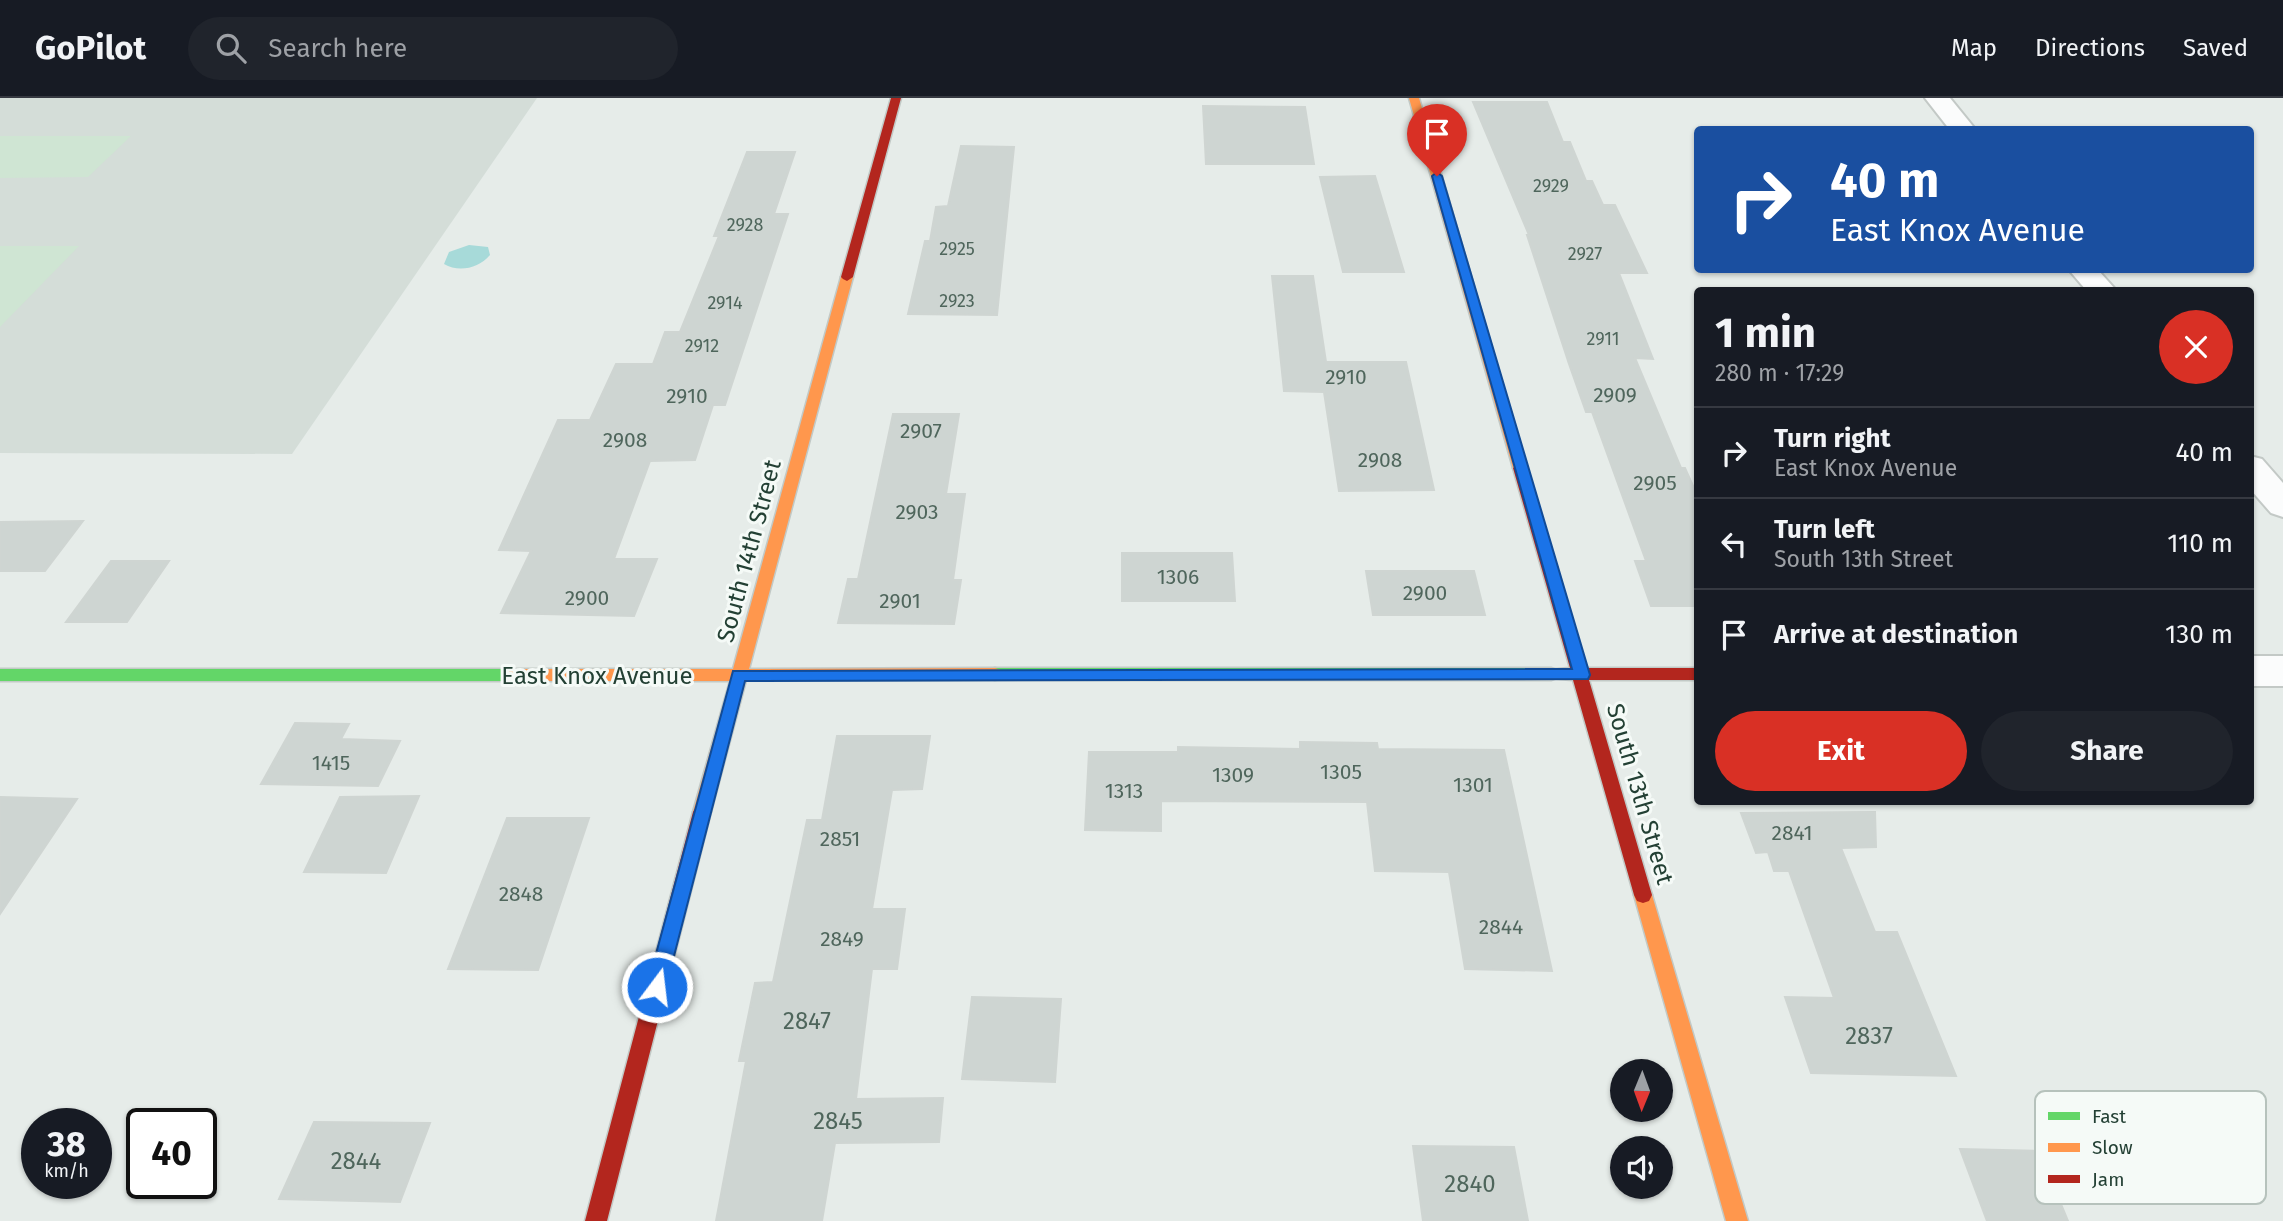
<!DOCTYPE html>
<meta charset="utf-8">
<style>
:root{--surface:#171b24;--page:#20242c;--text:#f1f3f6;--muted:#9ea1a6;--line:#363941;--accent:#d93025}
body{margin:0;font-family:"Fira Sans",sans-serif;background:var(--page);color:var(--text);height:100vh;display:flex;flex-direction:column;font-size:26px;white-space:nowrap}
*{box-sizing:border-box;margin:0}
p{font-size:23px;color:var(--muted)}
.icon{flex:none;width:38px;height:38px;fill:none;stroke:currentColor;stroke-width:2;stroke-linecap:round;stroke-linejoin:round}
.map{position:relative;flex:1;overflow:hidden}
.side{position:absolute;left:1694px;top:189px;width:560px;height:518px;display:flex;flex-direction:column;background:var(--surface);border-radius:7px;box-shadow:0 2px 5px #0004}
.side>*{flex:none}
.banner{position:absolute;left:1694px;top:28px;width:560px;height:147px;border-radius:7px;box-shadow:0 2px 5px #0004;background:#1a4fa0;color:#fff;overflow:hidden}
.needle{width:46px;rotate:181deg}
.controls{position:absolute;left:1610px;top:961px;display:grid;gap:14px}
.controls a{display:grid;place-items:center;width:63px;height:63px;border-radius:50%;background:var(--surface);box-shadow:0 2px 5px #0004;font-size:35px}
.speed{position:absolute;left:21px;top:1010px;display:flex;gap:14px;font-size:35px;font-weight:700;text-align:center}
.speed>*{display:grid;place-content:center;width:91px;height:91px;border-radius:50%;background:var(--surface);box-shadow:0 2px 5px #0004;line-height:1}
.speed small{font-size:18px;font-weight:400}
.speed .limit{border:4px solid #111;border-radius:10px;background:#fff;color:#111}
.pin{position:absolute;display:grid;place-items:center;width:60px;height:60px;color:#fff;margin:-72px -30px;border-radius:50% 50% 50% 0;rotate:-45deg;box-shadow:0 0 7px #0007}
.pin .icon{rotate:45deg}
.me{position:absolute;width:77px;margin:-38px;rotate:15deg;stroke-linejoin:round;filter:drop-shadow(0 0 5px #0008)}
.turn{display:flex;align-items:center;gap:24px;height:147px;padding:0 21px;font-size:32px}
.turn .icon{width:91px;height:91px;stroke-width:2.5}
.turn b{display:block;font-size:49px;line-height:60px}
.round{display:grid;place-items:center;flex:none;width:74px;height:74px;border-radius:37px;background:var(--page)}
.head{display:flex;align-items:center;justify-content:space-between;height:119px;padding:0 21px}
h1{font-size:42px;font-weight:700;line-height:52px}
.action{display:flex;gap:14px;margin-top:auto;padding:14px 21px}
.action a{flex:1;height:80px;border-radius:42px;background:var(--accent);color:#fff;font-size:28px;font-weight:700;line-height:80px;text-align:center}
.action a+a{background:var(--page);color:var(--text)}
ul{padding:0;list-style:none}
li{display:flex;align-items:center;gap:21px;height:91px;padding:0 21px;border-top:2px solid var(--line)}
li div{flex:1}
li b{display:block;font-size:26px}
li em{font-style:normal}
header{display:flex;align-items:center;gap:42px;box-sizing:border-box;height:98px;padding:0 35px;background:var(--surface);border-bottom:2px solid var(--line)}
header strong{font-size:33px}
nav{display:flex;gap:38px;margin-inline-start:auto;font-size:24px}
.search{width:490px;height:63px;background:var(--page);display:flex;align-items:center;gap:18px;box-sizing:border-box;padding:0 24px;border-radius:38px;color:var(--muted);font-size:26px}
.map>svg:first-child{display:block}
.built{fill:#d4ddd8}
.green{fill:#cfe5d3}
.water{fill:#a7dad9}
.building{fill:#ced5d2;stroke:#cfd5d2;stroke-width:2}
.lines{fill:none;stroke-linecap:round;stroke-linejoin:round}
.street-casing{stroke:#c3c9c6;stroke-width:4}
.fast-casing{stroke:#c2c9c6;stroke-width:3}
.slow-casing{stroke:#c2c9c6;stroke-width:3}
.jam-casing{stroke:#c2c9c6;stroke-width:3}
.street{fill:#fbfcfc;fill-rule:evenodd}
.fast{fill:#63d668;fill-rule:evenodd}
.slow{fill:#ff974d;fill-rule:evenodd}
.jam{fill:#b3261e;fill-rule:evenodd}
.route{fill:#1a73e8;stroke:#114b97;stroke-width:2}
.labels{text-anchor:middle;stroke-width:6;stroke-linejoin:round;paint-order:stroke}
.far-number-label{font-size:18px;fill:#4f665c}
.number-label{font-size:21px;fill:#4f665c}
.street-label{font-size:24px;fill:#234034;stroke:#f5faf7}
.near-number-label{font-size:24px;fill:#4f665c}
.key{fill:#f5faf7;stroke:#b6c2bc;stroke-width:2}
.key-label{font-size:19px;fill:#234034}
</style>
<header>
<strong>GoPilot</strong>
<div class="search"><svg class="icon" aria-label="search" viewBox="0 0 24 24"><circle cx="10" cy="10" r="6"/><path d="M15 15l6 6"/></svg>Search here</div>
<nav><a>Map</a><a>Directions</a><a>Saved</a></nav>
</header>
<div class="map">
<svg width="2283" height="1123" viewBox="0 0 2283 1123">
<rect width="100%" height="100%" fill="#e6ece9"/>
<path class="built" d="M0 0H537L292 356 0 355Z"/>
<path class="green" d="M0 38H131L88 79 0 80Z
M0 148H79L0 229Z"/>
<path class="water" d="M469 147 488 149 490 157C479 170 459 175 444 166L449 154Z"/>
<path class="building" d="M1473 4H1547L1563 44H1570L1586 83H1592L1603 107H1615L1647 175H1619L1653 261 1635 260 1681 370H1685L1698 399V508H1651L1635 463H1646L1592 314H1586L1569 266 1527 137H1529Z
M1203 8 1305 9 1314 66H1206Z
M961 48 1014 49 997 217 908 216 925 143H930L936 109 948 108Z
M747 54H795L774 116H788L725 307H713L695 362 650 363 614 461H657L634 518 501 515 531 453 499 452 558 322H590L616 266H653L665 234H680L719 138H714Z
M1375 78 1404 174H1343L1320 79Z
M1272 178H1313L1326 264H1406L1434 392 1339 393 1324 294 1284 293Z
M893 316H959L946 396H965L953 482H961L954 526 838 525 848 481H858Z
M83 423 45 473H0V424Z
M1122 455H1232L1235 503H1122Z
M111 463H169L127 524H66Z
M1366 473H1474L1485 517H1373Z
M295 625 349 626 341 641 400 643 378 688 261 686Z
M837 638H930L922 691 892 692 872 811H905L897 871H872L856 1001 943 1000 939 1044 835 1045 822 1123H716L746 963H739L755 885 773 884 807 722H822Z
M1300 644 1377 645 1378 651 1504 652 1552 873 1465 871 1449 774 1375 773 1367 704 1161 703V733L1085 732 1089 654H1178V649L1300 651Z
M419 698 386 775 304 774 340 699Z
M0 699 77 701 0 816Z
M1875 714 1876 749 1841 750 1875 834H1897L1956 978 1811 975 1785 899 1834 900 1789 773H1774L1768 754 1756 755 1741 715Z
M507 720H589L538 872 448 871Z
M972 899 1061 901 1055 984 962 981Z
M314 1024 430 1025 400 1104 279 1101Z
M1413 1048 1514 1049 1528 1123H1423Z
M1960 1051 2039 1053 2068 1123H1987Z"/>
<g class="lines">
<g class="street-casing">
<path id="street" d="M1925 0H1950L1976 32H1950Z
M2069 172H2098L2116 192H2086Z
M2250 358 2262 361 2283 385V419L2271 415 2250 391Z
M2250 558H2283V588H2250Z"/>
</g>
<g class="fast-casing">
<path id="fast" d="M995 570H1551L1557 572 1559 576 1557 580 1551 582H995L989 580 987 576 989 572Z
M0 571H511L517 573 519 577 517 581 511 583H0Z"/>
</g>
<g class="slow-casing">
<path id="slow" d="M1409 0H1419L1527 370 1525 373H1515L1513 370Z
M847 175 853 179 749 571 995 570 1001 572 1003 576 1001 580 995 582H746L711 714 708 719 702 721 696 719 693 714 730 583H511L505 581 503 577 505 573 511 571H733L841 179Z
M1643 789 1649 791 1652 797 1748 1123H1726L1634 797 1637 791Z"/>
</g>
<g class="jam-casing">
<path id="jam" d="M891 0H901L853 179 847 183 843 181 841 179Z
M1520 366 1527 370 1586 570H1698V582H1589L1652 797 1649 803 1643 805 1637 803 1634 797 1573 582 1545 580 1543 576 1545 572 1570 570 1513 370Z
M702 707 708 709 711 714 607 1123H585L693 714 696 709Z"/>
</g>
<use href="#street" class="street"/>
<use href="#fast" class="fast"/>
<use href="#slow" class="slow"/>
<use href="#jam" class="jam"/>
</g>
<path class="route" d="M1437 74 1442 78 1590 577 1588 581 745 583 666 889 664 895 657 898 650 895 647 889 733 573 1572 571 1432 78Z"/>
<g class="labels">
<g class="far-number-label">
<text x="1551" y="94">2929</text>
<text x="745" y="133">2928</text>
<text x="957" y="157">2925</text>
<text x="1585" y="162">2927</text>
<text x="957" y="209">2923</text>
<text x="725" y="211">2914</text>
<text x="1603" y="247">2911</text>
<text x="702" y="254">2912</text>
</g>
<g class="number-label">
<text x="1346" y="286">2910</text>
<text x="1615" y="304">2909</text>
<text x="687" y="305">2910</text>
<text x="921" y="340">2907</text>
<text x="625" y="349">2908</text>
<text x="1380" y="369">2908</text>
<text x="1655" y="392">2905</text>
<text x="917" y="421">2903</text>
<text x="1178" y="486">1306</text>
<text x="1425" y="502">2900</text>
<text x="587" y="507">2900</text>
<text x="900" y="510">2901</text>
<text x="331" y="672">1415</text>
<text x="1341" y="681">1305</text>
<text x="1233" y="684">1309</text>
<text x="1473" y="694">1301</text>
<text x="1124" y="700">1313</text>
<text x="1792" y="742">2841</text>
<text x="840" y="748">2851</text>
<text x="521" y="803">2848</text>
<text x="1501" y="836">2844</text>
<text x="842" y="848">2849</text>
</g>
<g class="street-label">
<text transform="translate(749 453) rotate(-75)" y="8">South 14th Street</text>
<text x="597" y="586">East Knox Avenue</text>
<text transform="translate(1640 696) rotate(74)" y="8">South 13th Street</text>
</g>
<g class="near-number-label">
<text x="807" y="931">2847</text>
<text x="1869" y="946">2837</text>
<text x="838" y="1031">2845</text>
<text x="356" y="1071">2844</text>
<text x="1470" y="1094">2840</text>
</g>
</g>
<rect x="2035" y="993" width="231" height="113" rx="10" class="key"/>
<rect x="2048" y="1014" width="32" height="8" fill="#63d668"/>
<rect x="2048" y="1045" width="32" height="9" fill="#ff974d"/>
<rect x="2048" y="1077" width="32" height="8" fill="#b3261e"/>
<g class="key-label">
<text x="2092" y="1025">Fast</text>
<text x="2092" y="1056">Slow</text>
<text x="2092" y="1088">Jam</text>
</g>
</svg>
<div class="controls">
<a><svg class="needle" viewBox="-14 -14 28 28"><path d="M0-13l5 13h-10z" fill="#e53935"/><path d="M0 13l5-13h-10z" fill="#9ea1a6"/></svg></a>
<a><svg class="icon" aria-label="sound" viewBox="0 0 24 24"><path d="M4 9h4l5-4v14l-5-4H4zM17 9q2 3 0 6"/></svg></a>
</div>
<div class="speed"><div>38<small>km/h</small></div><div class="limit">40</div></div>
<div class="pin" style="left:1437px;top:78px;background:#d93025"><svg class="icon" aria-label="arrive" viewBox="0 0 24 24"><path d="M6 21V4h12l-3 4 3 4H6"/></svg></div>
<svg class="me" style="left:657px;top:889px" viewBox="-20 -20 40 40"><circle r="17" fill="#1a73e8" stroke="#fff" stroke-width="3"/><path d="M0-11L8 9 0 5-8 9z" fill="#fff"/></svg>
<div class="banner">
<div class="turn"><svg class="icon" aria-label="right" viewBox="0 0 24 24"><path d="M7 20v-9h11M14 6l5 5-5 5"/></svg><div><b>40 m</b>East Knox Avenue</div></div>
</div>
<section class="side">
<div class="head"><div><h1>1 min</h1><p>280 m · 17:29</p></div><a class="round" style="background:#d93025;color:#fff"><svg class="icon" aria-label="close" viewBox="0 0 24 24"><path d="M6 6l12 12M18 6L6 18"/></svg></a></div>
<ul>
<li><svg class="icon" aria-label="right" viewBox="0 0 24 24"><path d="M7 20v-9h11M14 6l5 5-5 5"/></svg><div><b>Turn right</b><p>East Knox Avenue</p></div><em>40 m</em></li>
<li><svg class="icon" aria-label="left" viewBox="0 0 24 24"><path d="M17 20v-9H6M10 6l-5 5 5 5"/></svg><div><b>Turn left</b><p>South 13th Street</p></div><em>110 m</em></li>
<li><svg class="icon" aria-label="arrive" viewBox="0 0 24 24"><path d="M6 21V4h12l-3 4 3 4H6"/></svg><div><b>Arrive at destination</b></div><em>130 m</em></li>
</ul>
<div class="action"><a>Exit</a><a>Share</a></div>
</section>
</div>
